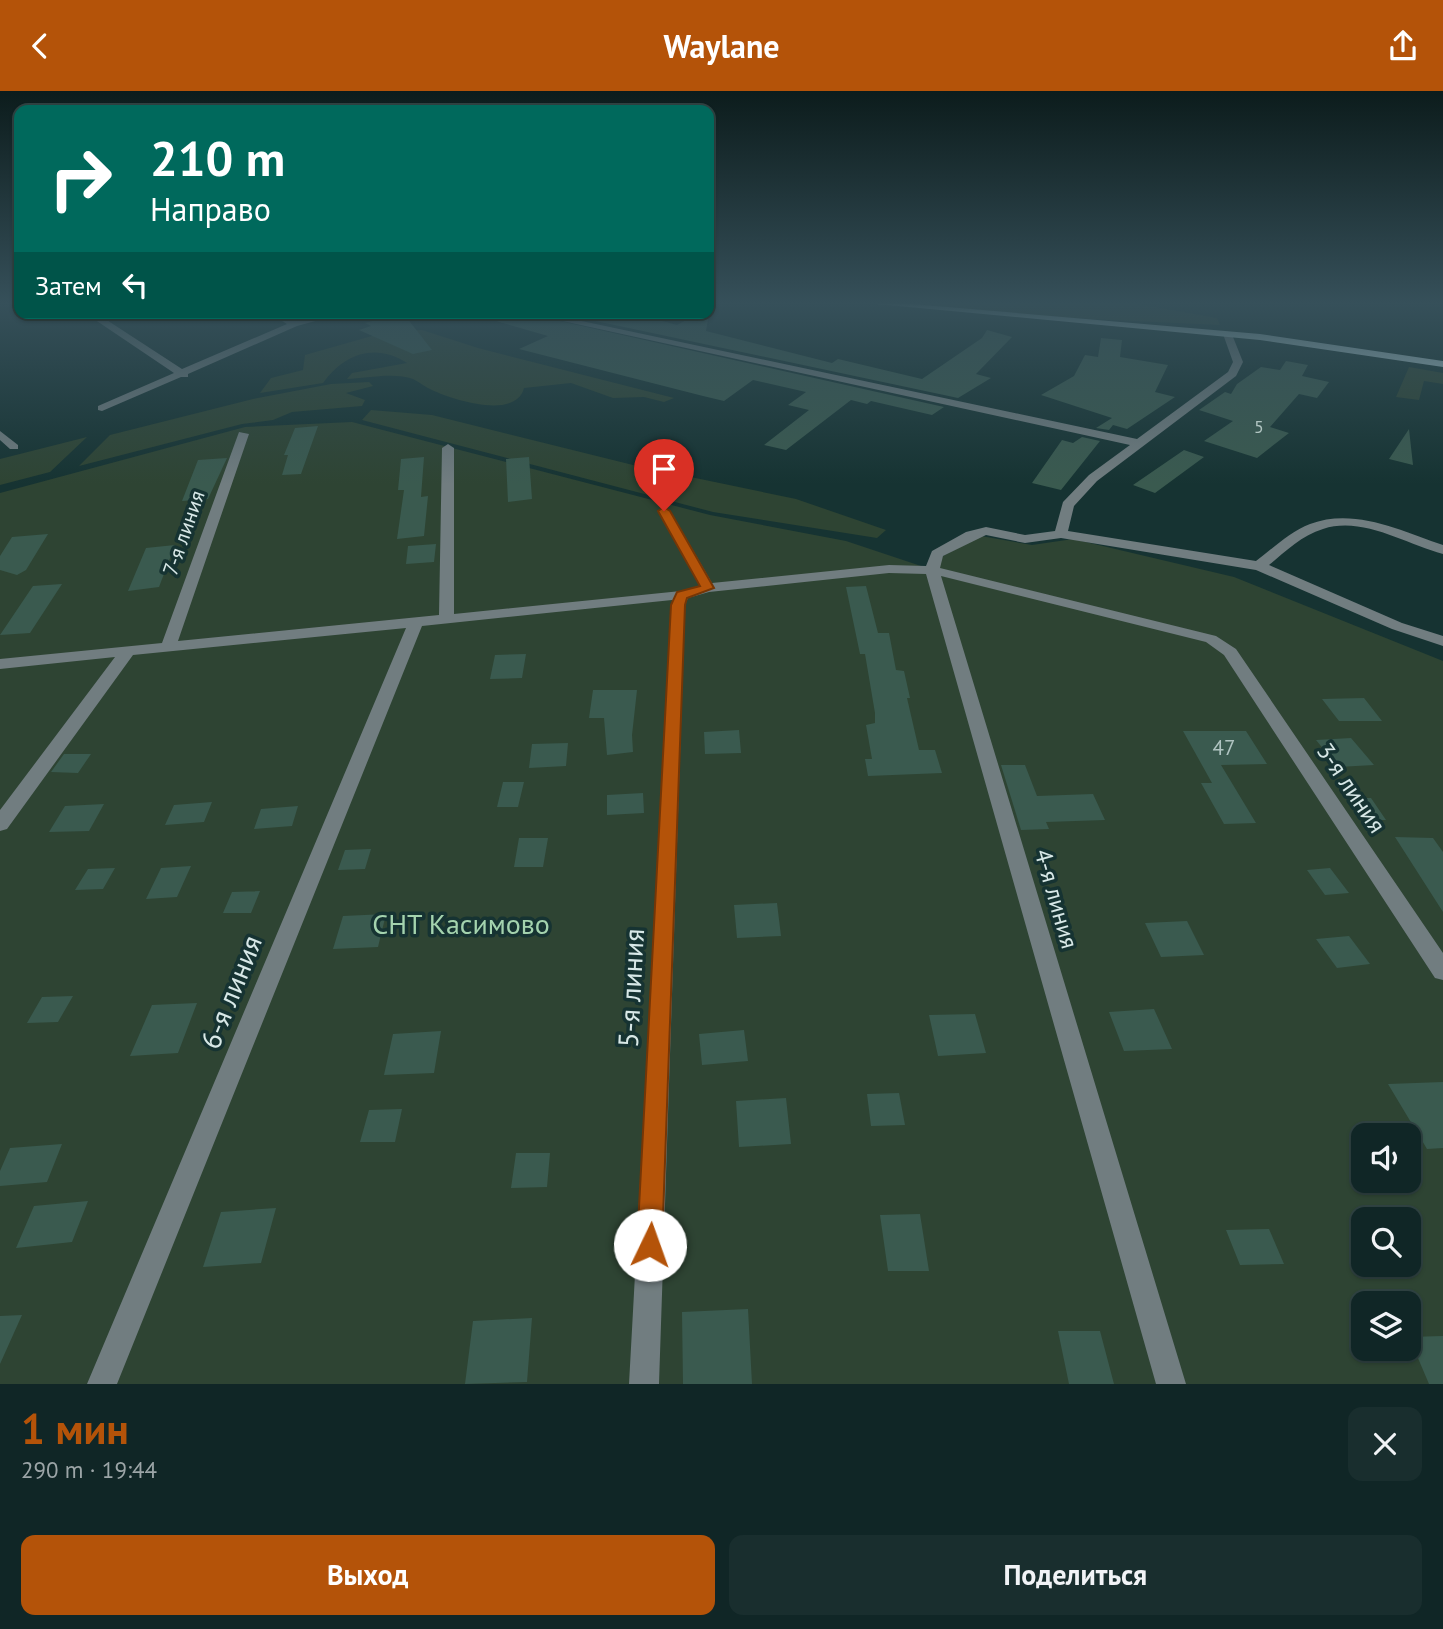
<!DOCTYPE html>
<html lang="ru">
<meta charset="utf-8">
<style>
:root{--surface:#102626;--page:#192e2e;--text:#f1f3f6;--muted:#9ca5a7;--line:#304343;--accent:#b45309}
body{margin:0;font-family:"PT Sans",sans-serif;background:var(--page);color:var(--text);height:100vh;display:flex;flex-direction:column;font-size:26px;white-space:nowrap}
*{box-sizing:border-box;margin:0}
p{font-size:23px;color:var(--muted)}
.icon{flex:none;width:38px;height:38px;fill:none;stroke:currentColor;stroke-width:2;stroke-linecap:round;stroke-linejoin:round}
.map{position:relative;height:1293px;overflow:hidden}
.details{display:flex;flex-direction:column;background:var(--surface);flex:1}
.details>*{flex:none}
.banner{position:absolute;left:14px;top:14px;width:700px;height:214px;border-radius:14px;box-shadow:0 2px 5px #0004,0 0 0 2px var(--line);background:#00695c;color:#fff;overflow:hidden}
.fabs{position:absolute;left:1351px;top:1032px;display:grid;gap:14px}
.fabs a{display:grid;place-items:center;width:70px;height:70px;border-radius:14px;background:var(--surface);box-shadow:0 2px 5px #0004,0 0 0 2px var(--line);font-size:35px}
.pin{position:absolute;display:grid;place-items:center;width:60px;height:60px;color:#fff;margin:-72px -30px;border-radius:50% 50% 50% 0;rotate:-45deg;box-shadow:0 0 7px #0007}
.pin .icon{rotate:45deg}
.me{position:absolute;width:77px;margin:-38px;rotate:3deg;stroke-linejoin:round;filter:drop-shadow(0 0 5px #0008)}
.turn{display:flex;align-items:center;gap:24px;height:147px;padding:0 21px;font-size:32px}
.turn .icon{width:91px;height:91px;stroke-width:2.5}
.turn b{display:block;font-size:49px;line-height:60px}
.then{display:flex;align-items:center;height:66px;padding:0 21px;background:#0003;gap:14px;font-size:26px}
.round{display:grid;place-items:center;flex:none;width:74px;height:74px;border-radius:14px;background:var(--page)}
.summary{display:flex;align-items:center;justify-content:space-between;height:119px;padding:0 21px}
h1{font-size:42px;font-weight:700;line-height:52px;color:var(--accent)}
.cta{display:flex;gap:14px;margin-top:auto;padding:14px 21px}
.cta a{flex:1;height:80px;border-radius:14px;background:var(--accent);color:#fff;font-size:28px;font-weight:700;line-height:80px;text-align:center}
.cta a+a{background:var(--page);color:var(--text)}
header{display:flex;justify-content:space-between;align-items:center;height:91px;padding:0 21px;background:var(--accent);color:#fff;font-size:32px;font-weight:700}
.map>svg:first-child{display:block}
.green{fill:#2e4433;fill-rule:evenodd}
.building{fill:#3a5a4f}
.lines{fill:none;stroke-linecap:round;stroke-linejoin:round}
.minor{fill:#717d80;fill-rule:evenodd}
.major{fill:#b3ced4;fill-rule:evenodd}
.route{fill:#b45309;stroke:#753606;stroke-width:2}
.labels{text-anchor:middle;stroke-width:7;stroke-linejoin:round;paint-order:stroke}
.far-number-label{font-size:18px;fill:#b0c4c1}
.far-street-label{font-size:21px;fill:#d8e8e7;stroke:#163332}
.number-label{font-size:21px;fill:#b0c4c1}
.street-label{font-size:24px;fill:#d8e8e7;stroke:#163332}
.near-park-label{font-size:28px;fill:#a4d3ae;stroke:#163332}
.near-street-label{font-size:28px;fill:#d8e8e7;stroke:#163332}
</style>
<header><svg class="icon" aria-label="back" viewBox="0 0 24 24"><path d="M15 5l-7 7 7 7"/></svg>Waylane<svg class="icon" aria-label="share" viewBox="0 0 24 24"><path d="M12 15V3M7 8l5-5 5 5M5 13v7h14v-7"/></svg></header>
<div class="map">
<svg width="1443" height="1293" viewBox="0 0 1443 1293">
<rect width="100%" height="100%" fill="#163332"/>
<path class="green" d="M905 212H1132L1217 227 1220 234 1069 227Z
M422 239 478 257 674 307 664 311 644 306 613 307 571 292 524 297C516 329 453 309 432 299 425 296 419 291 413 288 395 281 366 287 347 288L352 282 407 272C375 251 344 263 323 292L260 302 271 287 303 279 305 264 386 241Z
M1409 276 1443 282V293L1424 290 1419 309 1396 306Z
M369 291 373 295 346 302 365 309 362 315 292 321 273 329 242 333 79 375 110 344 253 308 331 293Z
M371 319 432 324 633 374 796 408 886 439 877 447 713 421 362 329Z
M352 331 710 424 846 450 921 475H937L943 465 981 445 1032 454 1073 448 1234 486 1443 570V1293H0V402L245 336ZM1363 1045H1409V1090H1363ZM1363 1129H1409V1174H1363ZM1363 1213H1409V1258H1363Z
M87 346 50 381 0 394V368Z"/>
<path class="building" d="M710 217 706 240 832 272 838 268 922 288 982 247 987 239 1012 246 976 283 991 287 958 307 558 222H632L677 234 700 222H709Z
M403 222 432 259 413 263 359 239 371 235 365 232Z
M487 222H524L944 316 932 324 871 310 867 313 851 309 786 359 764 354 809 319 788 314 806 301 753 289 724 310 703 305 519 258 548 245 486 227Z
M1101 247 1122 249 1120 266 1168 274 1155 301 1175 306 1127 338 1113 334 1109 339 1096 337 1112 327 1041 304 1074 285 1085 264 1098 266Z
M1286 270 1308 274 1302 285 1329 291 1317 307 1299 303 1270 336 1289 342 1257 367 1204 350 1233 330 1199 319 1225 301 1231 303 1237 293 1261 276 1280 279Z
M318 335 301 383 282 384 288 364H284L295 337Z
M1409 338 1413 374 1389 368Z
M1082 346 1100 350 1061 399 1032 392 1062 349 1073 352Z
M1184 359 1204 366 1155 402 1133 394Z
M424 366 421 406 428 405 424 445 397 448 404 399H398L401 368Z
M529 366 532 408 508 411 506 368Z
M227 367 208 408 182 410 198 369Z
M48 443 26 479 17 484 0 479V465L12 446Z
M436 453 434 471 406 473 408 455Z
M175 454 159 496 128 500 146 457Z
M62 493 30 542 0 544 33 495Z
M866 495 878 542H889L896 579 904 580 910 607H907L919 659H935L942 682 868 685 865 668H872L866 634 875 632V622L865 563H860L846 496Z
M526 563 522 587 490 588 495 564Z
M593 599H637L632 644 633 661 607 664 604 627H589Z
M1364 607 1382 630H1339L1322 608Z
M739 639 741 662 705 663 704 641Z
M1183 640H1246L1267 673 1221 674 1256 732 1224 733 1201 692H1212Z
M1351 647 1374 674 1338 676 1316 649Z
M568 652 566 675 529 677 532 653Z
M64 663H91L78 682 51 681Z
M1001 674H1025L1037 705 1093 703 1105 729 1046 731 1049 738 1021 739Z
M503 691H524L518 716H497Z
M643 702 644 722 607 724V704Z
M1351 707H1371L1386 729H1365Z
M212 711 204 731 165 734 174 714Z
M104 713 89 740 49 741 65 715Z
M298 715 292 735 254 738 261 718Z
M1395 746 1433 747 1443 761V821Z
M519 747H548L543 776H514Z
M371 758 365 778 338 779 345 759Z
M191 775 177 806 146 808 161 777Z
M115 777 103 798 75 799 88 778Z
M1330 777 1349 802 1325 804 1307 779Z
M260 800 251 822H223L232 801Z
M777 812 781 845 737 847 734 814Z
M386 823 378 856 333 858 343 825Z
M1187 830 1204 864 1161 866 1145 832Z
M1349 845 1370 873 1337 877 1316 848Z
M73 905 58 931 27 932 42 906Z
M197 912 178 962 130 965 152 914Z
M1154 918 1172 958 1124 960 1109 921Z
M975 923 986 962 938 965 929 924Z
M744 939 748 970 702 974 699 943Z
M441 940 434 982 384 984 393 943Z
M1443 991V1057L1427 1058 1388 993Z
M899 1002 905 1034 871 1035 867 1003Z
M786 1007 791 1053 739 1056 736 1010Z
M402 1018 395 1051H360L369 1019Z
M62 1053 47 1091 0 1095V1080L10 1057Z
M516 1062H550L547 1096 511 1097Z
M88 1110 72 1151 16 1157 34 1115Z
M276 1117 261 1172 203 1176 221 1121Z
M920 1123 929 1180H888L880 1124Z
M1269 1138 1284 1173 1240 1174 1226 1139Z
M748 1218 752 1293H683L682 1221Z
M22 1224 0 1273V1225Z
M532 1227 527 1291 465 1293 473 1230Z
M1058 1240H1100L1114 1293H1069Z
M1443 1245V1293H1429L1409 1246Z"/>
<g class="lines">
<path class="minor" d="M85 222H96L182 278 287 233 269 222H280L295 230 328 222H345L297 235 188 283V286H181L102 320 98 319V315L174 282Z
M526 222H544L1137 348 1228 281 1233 271 1223 243 1231 241 1243 271 1236 285 1097 390 1074 415 1068 440 1256 470C1273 457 1290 441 1310 433 1354 416 1402 440 1443 454V463C1405 453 1363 425 1323 438 1302 444 1285 461 1269 474L1402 532 1443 545V555L1392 538 1256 479 1061 447 1025 452 986 444 943 465 940 477 1216 545 1236 558 1443 862V889L1435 887 1224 564 1206 551 941 485 1186 1293H1156L926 483 889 482 709 501 688 507 685 514 659 1293H629L672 509 422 535 117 1293H87L406 537 133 564 7 738 0 740V719L115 566 0 578V568L162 552 239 341 249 343 178 550 439 524 442 357 448 353 454 357V523L681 500 700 495 658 420 664 416 670 420 712 492 889 474 926 475 932 460 966 441 986 436 1025 444 1055 440 1063 411 1089 384 1130 354Z
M0 340 18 354V358H10L0 349Z"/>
<path class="major" d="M866 212H901L1260 243 1443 270V276L1260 249Z"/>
</g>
<linearGradient id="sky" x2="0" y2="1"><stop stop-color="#0c1c1c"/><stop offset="0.54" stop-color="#36505a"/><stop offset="1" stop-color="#36505a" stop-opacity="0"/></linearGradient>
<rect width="1443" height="393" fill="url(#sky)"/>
<path class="route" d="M664 416 670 420 714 497 687 507 685 514 662 1154 659 1163 650 1166 641 1163 637 1154 671 514 677 501 700 495 658 420Z"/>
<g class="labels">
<g class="far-number-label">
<text x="1259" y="342">5</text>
</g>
<g class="far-street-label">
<text transform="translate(184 442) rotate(-71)" y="7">7-я линия</text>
</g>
<g class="number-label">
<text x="1224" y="664">47</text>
</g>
<g class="street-label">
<text transform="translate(1351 697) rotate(56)" y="8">3-я линия</text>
<text transform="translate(1056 808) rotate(74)" y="8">4-я линия</text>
</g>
<g class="near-park-label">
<text x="461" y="843">СНТ Касимово</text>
</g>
<g class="near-street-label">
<text transform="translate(631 897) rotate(-87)" y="10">5-я линия</text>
<text transform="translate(231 901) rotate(-68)" y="10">6-я линия</text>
</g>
</g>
</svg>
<div class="fabs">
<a><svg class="icon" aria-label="sound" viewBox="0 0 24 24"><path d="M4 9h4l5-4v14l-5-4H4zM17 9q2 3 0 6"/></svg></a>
<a><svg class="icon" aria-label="search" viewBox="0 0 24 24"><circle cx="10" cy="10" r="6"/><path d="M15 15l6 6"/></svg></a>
<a><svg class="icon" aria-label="layers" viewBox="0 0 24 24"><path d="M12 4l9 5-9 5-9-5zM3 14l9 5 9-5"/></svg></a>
</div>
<div class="pin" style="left:664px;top:420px;background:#d93025"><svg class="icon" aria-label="arrive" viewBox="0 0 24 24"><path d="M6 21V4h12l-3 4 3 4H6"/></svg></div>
<svg class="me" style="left:650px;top:1154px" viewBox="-20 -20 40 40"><circle r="19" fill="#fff"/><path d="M0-13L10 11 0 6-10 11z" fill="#b45309"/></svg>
<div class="banner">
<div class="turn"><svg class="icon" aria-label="right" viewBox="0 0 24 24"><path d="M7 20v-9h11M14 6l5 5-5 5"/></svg><div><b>210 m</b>Направо</div></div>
<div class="then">Затем<svg class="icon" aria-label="left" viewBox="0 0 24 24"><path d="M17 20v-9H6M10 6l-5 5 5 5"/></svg></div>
</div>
</div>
<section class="details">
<div class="summary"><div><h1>1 мин</h1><p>290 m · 19:44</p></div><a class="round"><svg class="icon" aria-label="close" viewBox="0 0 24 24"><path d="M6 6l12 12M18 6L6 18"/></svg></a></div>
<div class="cta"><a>Выход</a><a>Поделиться</a></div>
</section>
